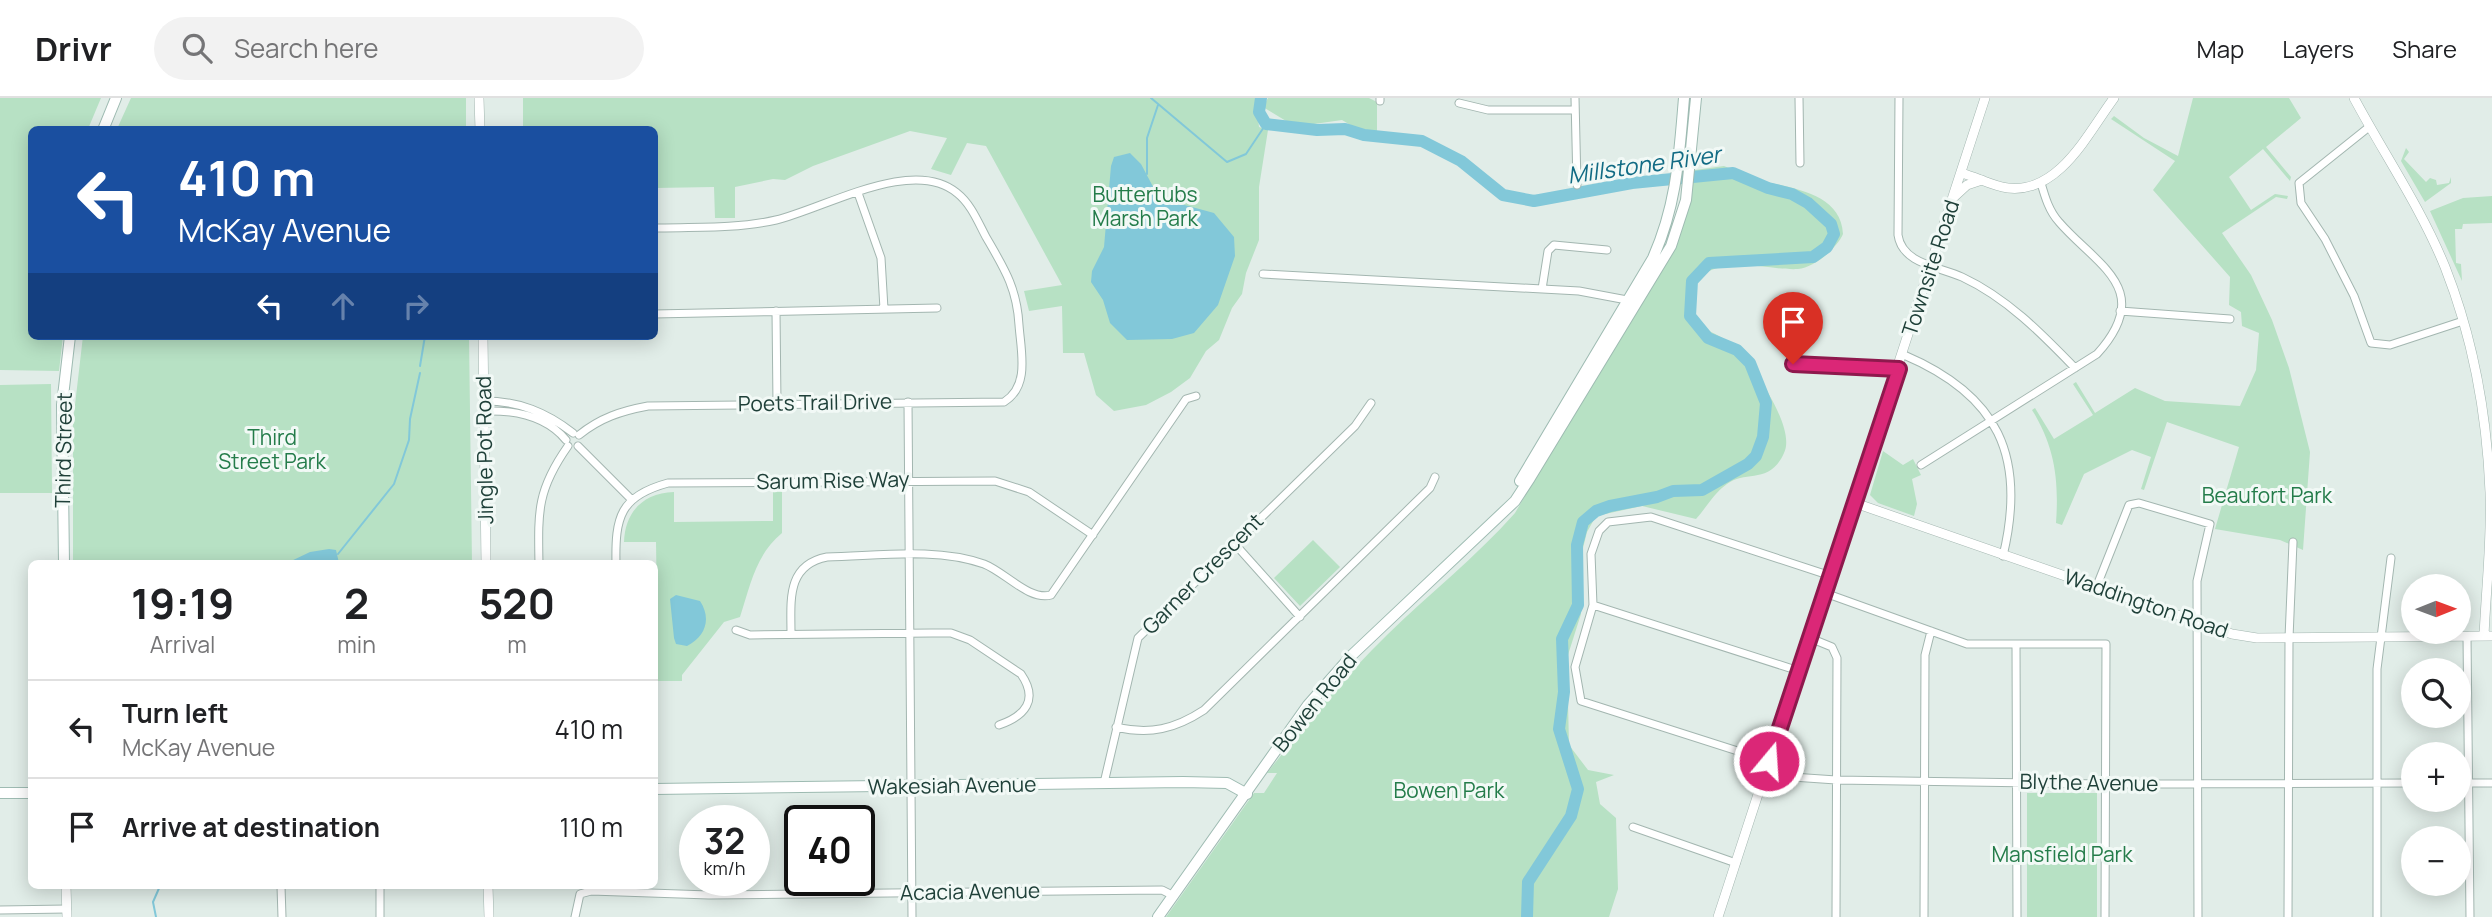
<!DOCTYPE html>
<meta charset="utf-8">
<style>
:root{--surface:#fff;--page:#f2f2f2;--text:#202124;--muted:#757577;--line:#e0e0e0}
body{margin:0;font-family:Manrope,sans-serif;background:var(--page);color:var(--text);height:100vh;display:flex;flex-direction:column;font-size:26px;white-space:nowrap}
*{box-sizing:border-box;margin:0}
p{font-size:23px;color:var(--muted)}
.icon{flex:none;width:38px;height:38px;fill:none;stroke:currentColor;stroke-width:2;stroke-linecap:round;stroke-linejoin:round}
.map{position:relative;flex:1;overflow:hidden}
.side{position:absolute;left:28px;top:462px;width:630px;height:329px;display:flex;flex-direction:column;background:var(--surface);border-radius:10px;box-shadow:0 4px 18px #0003}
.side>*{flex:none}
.guide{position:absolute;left:28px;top:28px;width:630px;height:214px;border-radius:10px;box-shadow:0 4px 18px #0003;background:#1a4fa0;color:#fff;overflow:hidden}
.needle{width:46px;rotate:89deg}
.controls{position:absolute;left:2401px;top:476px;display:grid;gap:14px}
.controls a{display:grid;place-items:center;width:70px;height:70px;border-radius:50%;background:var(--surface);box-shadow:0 4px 18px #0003;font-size:35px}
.speed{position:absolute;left:679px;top:707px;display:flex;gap:14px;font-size:35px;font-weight:700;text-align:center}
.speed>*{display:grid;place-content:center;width:91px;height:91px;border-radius:50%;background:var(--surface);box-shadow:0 4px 18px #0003;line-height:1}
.speed small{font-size:18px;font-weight:400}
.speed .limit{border:4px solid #111;border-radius:10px;background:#fff;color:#111}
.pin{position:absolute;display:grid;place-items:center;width:60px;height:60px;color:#fff;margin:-72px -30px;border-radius:50% 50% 50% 0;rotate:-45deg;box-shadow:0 0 7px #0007}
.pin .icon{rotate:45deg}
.me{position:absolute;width:77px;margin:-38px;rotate:18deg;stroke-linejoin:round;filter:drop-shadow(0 0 5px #0008)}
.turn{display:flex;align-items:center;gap:24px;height:147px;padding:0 35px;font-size:32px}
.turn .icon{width:91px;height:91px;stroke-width:2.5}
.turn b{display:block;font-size:49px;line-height:60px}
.lanes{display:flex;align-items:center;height:66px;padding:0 35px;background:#0003;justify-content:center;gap:35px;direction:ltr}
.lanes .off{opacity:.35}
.eta{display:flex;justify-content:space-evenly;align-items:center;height:119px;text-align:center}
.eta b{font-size:42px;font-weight:700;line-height:49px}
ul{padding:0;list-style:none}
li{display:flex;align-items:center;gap:21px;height:98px;padding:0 35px;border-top:2px solid var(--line)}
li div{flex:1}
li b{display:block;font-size:26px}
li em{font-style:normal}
header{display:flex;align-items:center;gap:42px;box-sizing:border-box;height:98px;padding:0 35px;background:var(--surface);border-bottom:2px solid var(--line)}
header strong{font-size:33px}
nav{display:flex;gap:38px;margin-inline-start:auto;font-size:24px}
.search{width:490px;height:63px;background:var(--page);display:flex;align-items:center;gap:18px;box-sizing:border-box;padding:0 24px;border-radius:38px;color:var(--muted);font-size:26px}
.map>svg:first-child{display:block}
.green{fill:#b7e1c4}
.water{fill:#82c8d9}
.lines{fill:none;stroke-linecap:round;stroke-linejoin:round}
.stream{stroke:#82c8d9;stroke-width:2}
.river{stroke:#82c8d9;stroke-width:12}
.minor-casing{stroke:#a3b6b0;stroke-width:9}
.tertiary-casing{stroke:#a3b6b0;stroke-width:10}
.secondary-casing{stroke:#9ebbb2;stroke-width:12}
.minor{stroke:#fff;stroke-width:7}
.tertiary{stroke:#fff;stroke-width:9}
.secondary{stroke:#fff;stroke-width:10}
.route-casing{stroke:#8e194d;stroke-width:18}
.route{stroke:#db2777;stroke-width:12}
.labels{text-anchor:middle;stroke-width:6;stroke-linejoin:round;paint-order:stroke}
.park-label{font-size:21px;fill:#247c4a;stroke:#f2f9f6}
.street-label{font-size:21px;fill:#1f4039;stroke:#f2f9f6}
.water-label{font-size:23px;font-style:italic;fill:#126b84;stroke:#f2f9f6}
</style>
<header>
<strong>Drivr</strong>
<div class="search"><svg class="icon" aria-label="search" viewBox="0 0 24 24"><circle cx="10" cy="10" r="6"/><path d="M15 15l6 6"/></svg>Search here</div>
<nav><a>Map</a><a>Layers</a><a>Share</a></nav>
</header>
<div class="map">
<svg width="2492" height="819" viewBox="0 0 2492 819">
<rect width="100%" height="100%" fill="#e1ede8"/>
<path class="green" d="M0 0H101L88 31 32 32V238H63L59 273 0 272Z
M131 0H466V31H117Z
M523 0H1256L1259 29 1268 32 1259 89V142L1246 175 1242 196 1232 210 1219 242 1206 253 1190 280 1171 294 1146 307 1114 313 1096 297 1084 255H1063L1062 208 1029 213 1024 193 1062 187 986 48 967 45 951 77 931 71 947 40 910 33 813 68 785 82 773 81 735 89V120H715L714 89 655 90 654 32 523 31Z
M1268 0H1369L1377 4V35L1359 32 1342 22 1307 27 1286 23 1263 9Z
M2193 0H2289L2301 20 2266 49 2291 79 2290 83 2263 51 2229 79 2251 112 2275 96 2288 98 2287 101 2276 99 2222 135 2251 177 2272 222 2289 270 2310 354 2303 452 2280 442 2215 431 2239 349 2167 324 2144 392 2141 391 2151 359 2132 352 2084 376 2062 427 2056 425C2059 382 2055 349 2032 312L2035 310 2054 341 2093 317 2073 286 2076 284 2095 315 2135 290 2165 303 2240 308 2256 272 2259 235 2242 228 2241 214 2229 207 2230 179 2153 92 2175 63 2111 21 2114 18 2144 40 2178 58Z
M2406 50 2409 54 2404 61 2426 84 2430 80 2436 82 2437 87 2449 85 2451 79V85L2425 104 2401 63Z
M1724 68C1735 72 1744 77 1755 81 1785 90 1841 92 1843 136 1837 150 1814 170 1798 171 1768 173 1707 152 1692 193 1689 200 1686 213 1691 219 1702 233 1718 235 1730 245 1750 263 1797 329 1784 355 1770 387 1745 372 1727 386 1714 395 1706 410 1696 421L1642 408 1596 418 1587 434 1579 466 1581 516 1567 560 1569 647 1588 672 1614 677 1596 684 1600 706 1616 720 1618 791 1609 819H1166L1254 695H1264L1277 675H1267C1305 627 1343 580 1387 537 1429 496 1476 459 1515 415L1665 159 1688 92V73Z
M2492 98V125L2463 126 2462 131H2455L2456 165 2461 166 2462 183 2430 113 2463 100Z
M83 238H469L472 465 73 466V324Z
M51 286 52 395H0V287Z
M1883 353 1903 367 1913 361 1921 377 1912 381 1917 406 1914 418 1878 405 1870 397Z
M782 392V435C756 456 750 488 740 519L724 524 682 577V583H655V573H658L656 444H624C625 414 643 395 674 394V424L773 423V393Z
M1313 442 1340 469 1300 508 1274 480Z
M2027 695H2097V819H2027Z"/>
<path class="water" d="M1130 55 1141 66 1159 100 1214 115 1234 139 1235 158 1218 207 1194 235 1172 241 1127 242 1110 225 1103 202 1091 184 1092 173 1104 149 1111 68 1114 59Z
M329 451 336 452 339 465H287L310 454Z
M676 497 700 503C712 521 705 539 687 548L676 546 674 540 670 501Z"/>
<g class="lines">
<path class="stream" d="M1151 0 1227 64 1246 56 1266 26
M1147 76V40L1158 7
M420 268 425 238
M338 456 394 386 409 342 410 321 420 275
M156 819 153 804 160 788"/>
<path class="river" d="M1261 0 1259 14 1266 26 1317 32 1345 31 1364 37 1422 43 1461 63 1503 97 1534 103 1632 85 1733 75 1768 90 1792 96 1808 105 1831 126 1834 136 1827 149 1813 159 1709 165 1692 183 1690 218 1708 240 1737 252 1750 265 1766 305 1763 339 1756 358 1748 366 1702 392 1673 393 1657 399 1610 408 1596 413 1583 424 1577 447 1578 507 1562 541 1564 594 1559 631 1578 691 1571 718 1528 784 1527 819"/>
<g class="minor-casing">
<path id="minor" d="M1380 0V3
M1575 0 1577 87
M1799 0 1800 65
M1899 0 1898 137C1902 166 1940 169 1962 179 2007 200 2041 235 2075 270
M1459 5 1488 12H1575
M2369 29 2299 85 2301 105 2325 141 2354 198 2371 245 2390 247 2463 223
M858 95 881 160 884 211
M1263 176 1579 193 1627 202
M1542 191 1548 153 1554 147 1607 152
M776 213 777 306
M2120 213 2230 221
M654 216 937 210
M1904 257C1998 297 2027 358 2003 458
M1793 266 1899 271
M484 303C519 303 546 314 573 335
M908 304 912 819
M484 313C514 312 546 318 566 342
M579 337C600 320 621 313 648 308L1004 304C1030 288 1021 254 1019 227 1017 190 1004 170 986 139 978 124 971 106 957 95 913 58 826 110 776 122 737 131 695 129 654 130
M578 348 631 401
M1921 367 2097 256C2156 191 2096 167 2059 124 2049 113 2045 99 2041 85
M1234 445 1300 519
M539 466C538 413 537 392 568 348
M616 466C615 419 620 398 668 385L995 383 1029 394 1093 437
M2096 490 2129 407 2139 405 2210 426 2197 483 2198 819
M1825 495 1967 546H2106L2105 819
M1593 507 1799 573
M736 532 750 537 932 535H951L970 542 1021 576C1039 602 1025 618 999 627
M791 536C791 503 786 467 827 459 877 458 936 449 984 466 1005 474 1029 503 1051 497L1186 301 1196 298
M2467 538 2470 819
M1810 540 1832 549 1837 560 1836 819
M2016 546 2017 819
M1116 629C1150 637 1175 631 1204 612L1430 390 1435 379
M1769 663 1581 603 1575 569 1593 507 1591 456 1599 433 1608 424 1651 419 1831 478
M1765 677 1836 682 2105 686 2413 685
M1104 685 1138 540 1355 328 1371 305
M2459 685H2492
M1633 729 1736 765
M281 788 282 819
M380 788V819
M0 812 67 811
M575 819 580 796 591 793 709 797 1162 792 1174 798
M1924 819 1925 557 1931 533
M2288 819 2289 540 2293 444
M2377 819V571L2391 460"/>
</g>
<g class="tertiary-casing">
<path id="tertiary" d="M479 0 480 32
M2354 0C2384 56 2421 110 2445 169 2473 240 2487 319 2490 394 2492 442 2486 491 2484 538
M1961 75C1977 79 1992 88 2008 90 2059 96 2088 35 2114 0
M1954 99 1967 87 1982 82
M483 238 486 466
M1855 405 2232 536 2257 540 2492 538
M66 788 67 819
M488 788 489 819
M1718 819 1985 0"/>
</g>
<g class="secondary-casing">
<path id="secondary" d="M103 32 116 0
M1520 383 1653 160C1677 106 1679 58 1684 0
M64 466 62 307 70 238
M654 691 1183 684 1227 685 1247 696
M0 695H32
M1158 819 1308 607 1352 557 1515 403 1530 380 1671 148 1686 102 1696 0"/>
</g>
<use href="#minor" class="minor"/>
<use href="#tertiary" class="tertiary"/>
<use href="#secondary" class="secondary"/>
</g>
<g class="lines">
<g class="route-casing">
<path id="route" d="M1769 663 1899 271 1793 266"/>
</g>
<use href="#route" class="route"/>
</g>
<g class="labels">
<g class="park-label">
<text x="1145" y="104">Buttertubs<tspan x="1145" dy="24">Marsh Park</tspan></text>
<text x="272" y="347">Third<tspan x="272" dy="24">Street Park</tspan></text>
<text x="2267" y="405">Beaufort Park</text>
<text x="1449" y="700">Bowen Park</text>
<text x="2062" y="764">Mansfield Park</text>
</g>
<g class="street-label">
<text transform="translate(1931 170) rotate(-72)" y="7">Townsite Road</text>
<text transform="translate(815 305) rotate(-1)" y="7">Poets Trail Drive</text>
<text transform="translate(64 352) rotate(-89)" y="7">Third Street</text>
<text transform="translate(485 352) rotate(-91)" y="7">Jingle Pot Road</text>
<text transform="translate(833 383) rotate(-1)" y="7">Sarum Rise Way</text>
<text transform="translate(1203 476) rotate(-45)" y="7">Garner Crescent</text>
<text transform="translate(2146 506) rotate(19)" y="7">Waddington Road</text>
<text transform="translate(1315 605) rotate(-51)" y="7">Bowen Road</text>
<text transform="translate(2089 685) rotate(1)" y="7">Blythe Avenue</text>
<text transform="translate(952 688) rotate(-1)" y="7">Wakesiah Avenue</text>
<text transform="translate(970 794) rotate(-1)" y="7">Acacia Avenue</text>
</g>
<g class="water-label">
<text transform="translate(1644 67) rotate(-8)" y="8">Millstone River</text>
</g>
</g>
</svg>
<div class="controls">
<a><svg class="needle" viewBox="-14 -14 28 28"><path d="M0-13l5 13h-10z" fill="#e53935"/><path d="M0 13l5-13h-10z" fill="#757577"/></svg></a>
<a><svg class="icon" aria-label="search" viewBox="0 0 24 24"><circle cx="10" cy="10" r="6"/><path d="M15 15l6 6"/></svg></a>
<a>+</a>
<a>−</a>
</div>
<div class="speed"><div>32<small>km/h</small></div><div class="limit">40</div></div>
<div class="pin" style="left:1793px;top:266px;background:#d93025"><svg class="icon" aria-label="arrive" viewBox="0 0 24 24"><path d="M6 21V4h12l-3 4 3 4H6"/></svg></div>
<svg class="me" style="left:1769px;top:663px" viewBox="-20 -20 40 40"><circle r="17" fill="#db2777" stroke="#fff" stroke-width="3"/><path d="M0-11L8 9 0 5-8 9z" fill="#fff"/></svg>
<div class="guide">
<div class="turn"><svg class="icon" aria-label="left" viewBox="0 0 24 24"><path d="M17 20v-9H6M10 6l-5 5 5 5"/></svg><div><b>410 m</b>McKay Avenue</div></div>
<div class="lanes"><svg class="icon" aria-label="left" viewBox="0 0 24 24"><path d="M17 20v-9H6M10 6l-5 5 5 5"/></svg><svg class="icon off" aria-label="ahead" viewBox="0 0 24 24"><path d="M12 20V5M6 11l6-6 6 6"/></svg><svg class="icon off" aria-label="right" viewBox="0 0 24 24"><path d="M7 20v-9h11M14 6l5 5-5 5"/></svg></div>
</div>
<section class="side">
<div class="eta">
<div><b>19:19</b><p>Arrival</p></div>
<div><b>2</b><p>min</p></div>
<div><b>520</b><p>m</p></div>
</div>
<ul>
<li><svg class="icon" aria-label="left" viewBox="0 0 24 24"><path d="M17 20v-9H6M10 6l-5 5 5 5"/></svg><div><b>Turn left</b><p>McKay Avenue</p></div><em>410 m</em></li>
<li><svg class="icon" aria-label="arrive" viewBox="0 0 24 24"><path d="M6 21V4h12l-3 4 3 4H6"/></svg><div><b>Arrive at destination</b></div><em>110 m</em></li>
</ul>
</section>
</div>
